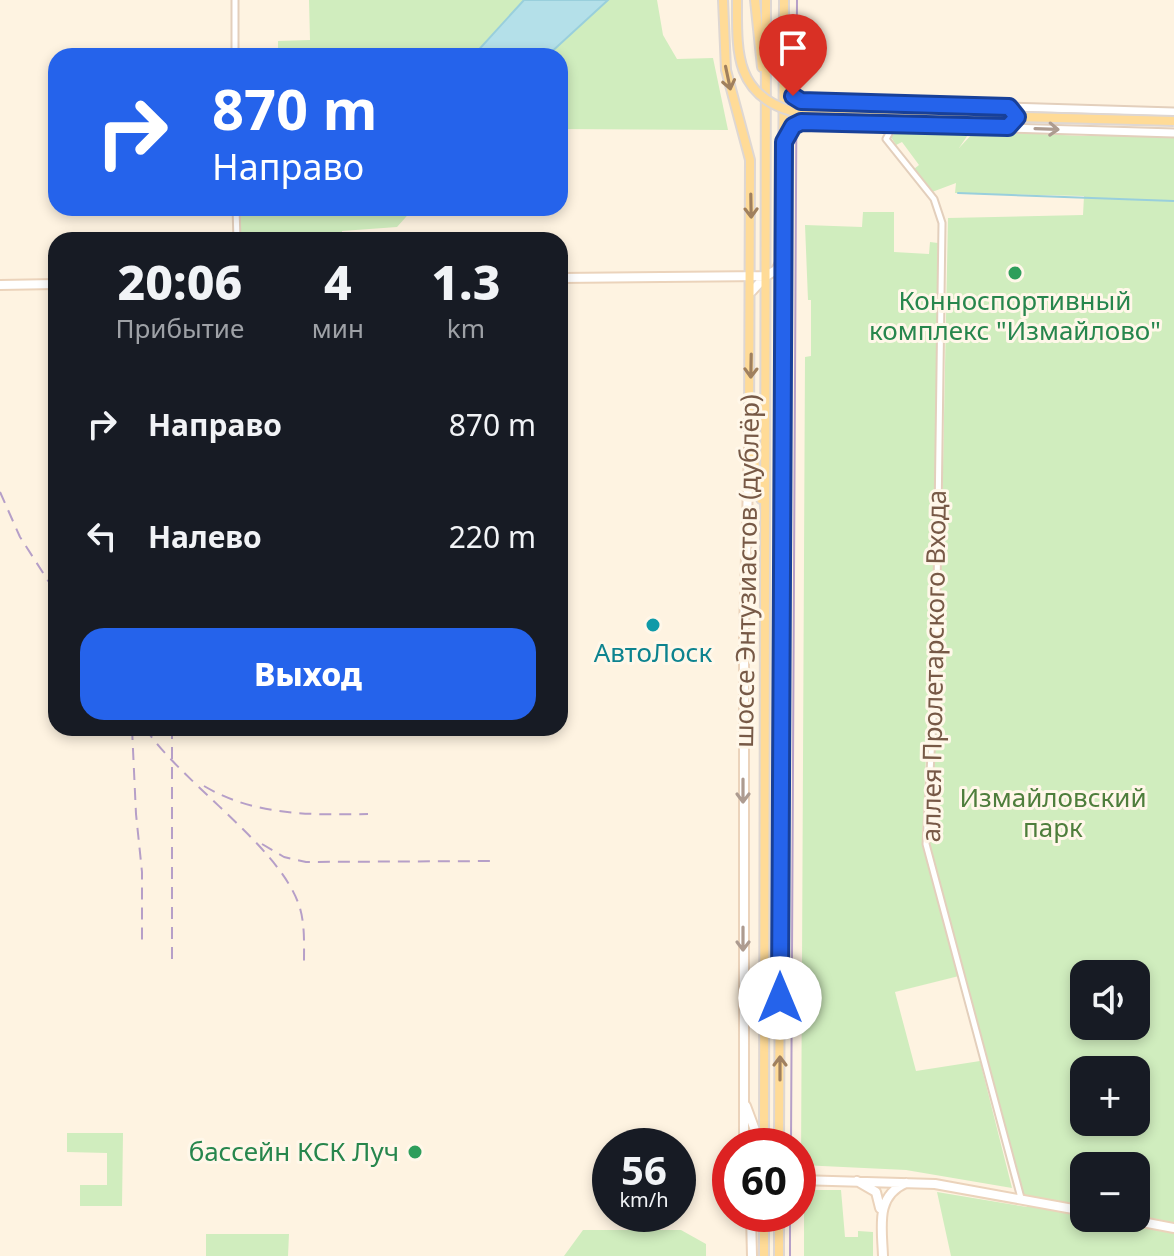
<!DOCTYPE html>
<html lang="ru">
<meta charset="utf-8">
<style>
:root{--surface:#171b24;--page:#242831;--text:#f1f3f6;--muted:#9ea1a6;--accent:#2563eb}
body{margin:0;font-family:"Noto Sans",sans-serif;background:var(--page);color:var(--text);height:100vh;display:flex;flex-direction:column;font-size:30px;white-space:nowrap}
*{box-sizing:border-box;margin:0}
p{font-size:26px;color:var(--muted)}
.icon{flex:none;width:44px;height:44px;fill:none;stroke:currentColor;stroke-width:2;stroke-linecap:round;stroke-linejoin:round}
.map{position:relative;flex:1;overflow:hidden}
.panel{position:absolute;left:48px;top:232px;width:520px;height:504px;display:flex;flex-direction:column;background:var(--surface);border-radius:24px;box-shadow:0 4px 12px #0003}
.panel>*{flex:none}
.hud{position:absolute;left:48px;top:48px;width:520px;height:168px;border-radius:24px;box-shadow:0 4px 12px #0003;background:#2563eb;color:#fff;overflow:hidden}
.buttons{position:absolute;left:1070px;top:960px;display:grid;gap:16px}
.buttons a{display:grid;place-items:center;width:80px;height:80px;border-radius:16px;background:var(--surface);box-shadow:0 4px 12px #0003;font-size:40px}
.speed{position:absolute;left:592px;top:1128px;display:flex;gap:16px;font-size:40px;font-weight:700;text-align:center}
.speed>*{display:grid;place-content:center;width:104px;height:104px;border-radius:50%;background:var(--surface);box-shadow:0 4px 12px #0003;line-height:1}
.speed small{font-size:20px;font-weight:400}
.speed .limit{border:12px solid #d22;background:#fff;color:#111}
.pin{position:absolute;display:grid;place-items:center;width:68px;height:68px;color:#fff;margin:-82px -34px;border-radius:50% 50% 50% 0;rotate:-45deg;box-shadow:0 0 8px #0007}
.pin .icon{rotate:45deg}
.me{position:absolute;width:88px;margin:-44px;rotate:0deg;stroke-linejoin:round;filter:drop-shadow(0 0 6px #0008)}
.turn{display:flex;align-items:center;gap:28px;height:168px;padding:0 32px;font-size:36px}
.turn .icon{width:104px;height:104px;stroke-width:2.5}
.turn b{display:block;font-size:56px;line-height:68px}
.eta{display:flex;justify-content:space-evenly;align-items:center;height:136px;text-align:center}
.eta b{font-size:48px;font-weight:800;line-height:56px}
.button{display:flex;gap:16px;margin-top:auto;padding:16px 32px}
.button a{flex:1;height:92px;border-radius:24px;background:var(--accent);color:#fff;font-size:32px;font-weight:800;line-height:92px;text-align:center}
ul{padding:0;list-style:none}
li{display:flex;align-items:center;gap:24px;height:112px;padding:0 32px}
li div{flex:1}
li b{display:block;font-size:30px}
li em{font-style:normal}
.map>svg:first-child{display:block}
.green{fill:#d0edbe;fill-rule:evenodd}
.water{fill:#b4e0e9;stroke:#99cfdc;stroke-width:2}
.lines{fill:none;stroke-linecap:round;stroke-linejoin:round}
.stream{stroke:#99cfdc;stroke-width:2}
.minor-casing{stroke:#e3cfbc;stroke-width:9}
.tertiary-casing{stroke:#e3cfbc;stroke-width:11}
.secondary-casing{stroke:#ebd3bb;stroke-width:12}
.primary-casing{stroke:#ded7d3;stroke-width:12}
.minor{stroke:#fff;stroke-width:5}
.tertiary{stroke:#fff;stroke-width:7}
.secondary{stroke:#fff;stroke-width:8}
.primary{stroke:#ffdb97;stroke-width:8}
.tram{stroke:#b69fc8;stroke-width:2}
.rail{stroke:#b69fc8;stroke-width:2;stroke-dasharray:12 8;stroke-linecap:butt}
.primary-bridge-casing{stroke:#ded7d3;stroke-width:12;stroke-linecap:butt}
.primary-bridge{stroke:#ffdb97;stroke-width:8}
.oneway{stroke:#a0805e}
.oneway2{stroke:#ad9b90}
.route-casing{stroke:#184099;stroke-width:20}
.route{stroke:#2563eb;stroke-width:14}
.leisure-dot{fill:#2e9e5b;stroke:#fff7e9;stroke-width:3}
.culture-dot{fill:#0f9aa8;stroke:#fff7e9;stroke-width:3}
.labels{text-anchor:middle;stroke-width:6;stroke-linejoin:round;paint-order:stroke}
.leisure-label{font-size:26px;fill:#27864d;stroke:#fff7e9}
.street-label{font-size:26px;fill:#775946;stroke:#fff7e9}
.culture-label{font-size:26px;fill:#0d838f;stroke:#fff7e9}
.park-label{font-size:26px;fill:#4e7e3c;stroke:#fff7e9}
</style>
<div class="map">
<svg width="1174" height="1256" viewBox="0 0 1174 1256">
<rect width="100%" height="100%" fill="#fef3e1"/>
<path class="green" d="M309 0H657L663 35 677 59 713 58 728 130 560 129V56H278V41L310 40Z
M902 127 972 129 959 148 975 131 1084 136 1174 135V1256H951L937 1192 1027 1207 929 844 941 567 948 218 1083 215 1084 196 955 193 956 183 932 192 914 169 919 165 902 142 896 145 891 137ZM1084 974H1136V1026H1084ZM1084 1070H1136V1122H1084ZM1084 1166H1136V1218H1084Z
M240 208H414L397 227 342 231V240H240Z
M863 212H894V252L929 254 930 242 938 243 934 577 922 844 959 976 895 992 916 1071 980 1061 1012 1188 906 1170 801 1165 805 357 811 356V300H808L805 225 862 227Z
M67 1133H123L122 1206H80V1185H107V1153L67 1152Z
M804 1190H841L845 1237H858V1231L873 1232V1256H804Z
M583 1230H681L706 1244V1256H564Z
M206 1234H289L288 1256H206Z"/>
<path class="water" d="M524 0H608L547 56H473Z"/>
<g class="lines">
<path class="stream" d="M958 193 1174 201"/>
<g class="minor-casing">
<path id="minor" d="M235 0V56
M893 126 886 139 934 199 942 223 936 665 926 844 1021 1198
M236 208 237 240"/>
</g>
<g class="tertiary-casing">
<path id="tertiary" d="M784 84 801 101 1174 112
M784 140 793 126 801 122 1174 133"/>
</g>
<g class="secondary-casing">
<path id="secondary" d="M560 278 766 276 776 270 782 259
M0 285 56 284
M752 291 766 276
M746 1106 761 1146
M744 1146V631L749 447
M798 1180 935 1184 1084 1211
M857 1181 876 1192 880 1208
M751 1214 752 1256
M1121 1218 1174 1228
M883 1256C882 1227 875 1196 906 1183"/>
</g>
<g class="primary-casing">
<path id="primary" d="M723 0 726 70 750 160 749 433 761 499
M755 0 762 67
M764 1146 766 0
M779 1146 784 0
M764 1214V1256
M779 1256V1214"/>
</g>
<use href="#minor" class="minor"/>
<use href="#tertiary" class="tertiary"/>
<use href="#secondary" class="secondary"/>
<use href="#primary" class="primary"/>
<path class="tram" d="M791 1146 797 0
M790 1214V1256"/>
<path class="rail" d="M0 492 20 537 56 593
M132 728 136 814 142 872V946
M145 728C183 784 278 845 299 905 305 923 304 942 304 961
M204 786C255 816 311 815 368 814
M262 844 284 857 306 862 497 861
M172 959V728"/>
<g class="primary-bridge-casing">
<path id="primary-bridge" d="M737 0C737 50 734 94 791 111L1174 121"/>
</g>
<use href="#primary-bridge" class="primary-bridge"/>
</g>
<defs><path id="oneway-shaft" d="M-6 0H5M1.5-3L5.5 0L1.5 3" fill="none" stroke-width="1.6" stroke-linecap="round" stroke-linejoin="round" transform="scale(2)"/></defs>
<g class="oneway">
<use href="#oneway-shaft" transform="translate(728 78) rotate(78)"/>
<use href="#oneway-shaft" transform="translate(751 206) rotate(89)"/>
<use href="#oneway-shaft" transform="translate(751 366) rotate(91)"/>
<use href="#oneway-shaft" transform="translate(780 1068) rotate(-90)"/>
</g>
<g class="oneway2">
<use href="#oneway-shaft" transform="translate(1047 129) rotate(2)"/>
<use href="#oneway-shaft" transform="translate(743 791) rotate(90)"/>
<use href="#oneway-shaft" transform="translate(743 939) rotate(90)"/>
</g>
<g class="lines">
<g class="route-casing">
<path id="route" d="M780 998 784 142 793 126 801 122 1008 127 1017 117 1009 107 801 101 793 96"/>
</g>
<use href="#route" class="route"/>
</g>
<g class="leisure-dot">
<circle cx="1015" cy="273" r="8"/>
<circle cx="415" cy="1152" r="8"/>
</g>
<circle class="culture-dot" cx="653" cy="625" r="8"/>
<g class="labels">
<g class="leisure-label">
<text x="1015" y="310">Конноспортивный<tspan x="1015" dy="30">комплекс "Измайлово"</tspan></text>
<text x="399" y="1161" text-anchor="end">бассейн КСК Луч</text>
</g>
<g class="street-label">
<text transform="translate(747 571) rotate(-89)" y="9">шоссе Энтузиастов (дублёр)</text>
<text transform="translate(934 666) rotate(-89)" y="9">аллея Пролетарского Входа</text>
</g>
<g class="culture-label">
<text x="653" y="662">АвтоЛоск</text>
</g>
<g class="park-label">
<text x="1053" y="807">Измайловский<tspan x="1053" dy="30">парк</tspan></text>
</g>
</g>
</svg>
<div class="buttons">
<a><svg class="icon" aria-label="sound" viewBox="0 0 24 24"><path d="M4 9h4l5-4v14l-5-4H4zM17 9q2 3 0 6"/></svg></a>
<a>+</a>
<a>−</a>
</div>
<div class="speed"><div>56<small>km/h</small></div><div class="limit">60</div></div>
<div class="pin" style="left:793px;top:96px;background:#d93025"><svg class="icon" aria-label="arrive" viewBox="0 0 24 24"><path d="M6 21V4h12l-3 4 3 4H6"/></svg></div>
<svg class="me" style="left:780px;top:998px" viewBox="-20 -20 40 40"><circle r="19" fill="#fff"/><path d="M0-13L10 11 0 6-10 11z" fill="#2563eb"/></svg>
<div class="hud">
<div class="turn"><svg class="icon" aria-label="right" viewBox="0 0 24 24"><path d="M7 20v-9h11M14 6l5 5-5 5"/></svg><div><b>870 m</b>Направо</div></div>
</div>
<section class="panel">
<div class="eta">
<div><b>20:06</b><p>Прибытие</p></div>
<div><b>4</b><p>мин</p></div>
<div><b>1.3</b><p>km</p></div>
</div>
<ul>
<li><svg class="icon" aria-label="right" viewBox="0 0 24 24"><path d="M7 20v-9h11M14 6l5 5-5 5"/></svg><div><b>Направо</b></div><em>870 m</em></li>
<li><svg class="icon" aria-label="left" viewBox="0 0 24 24"><path d="M17 20v-9H6M10 6l-5 5 5 5"/></svg><div><b>Налево</b></div><em>220 m</em></li>
</ul>
<div class="button"><a>Выход</a></div>
</section>
</div>
